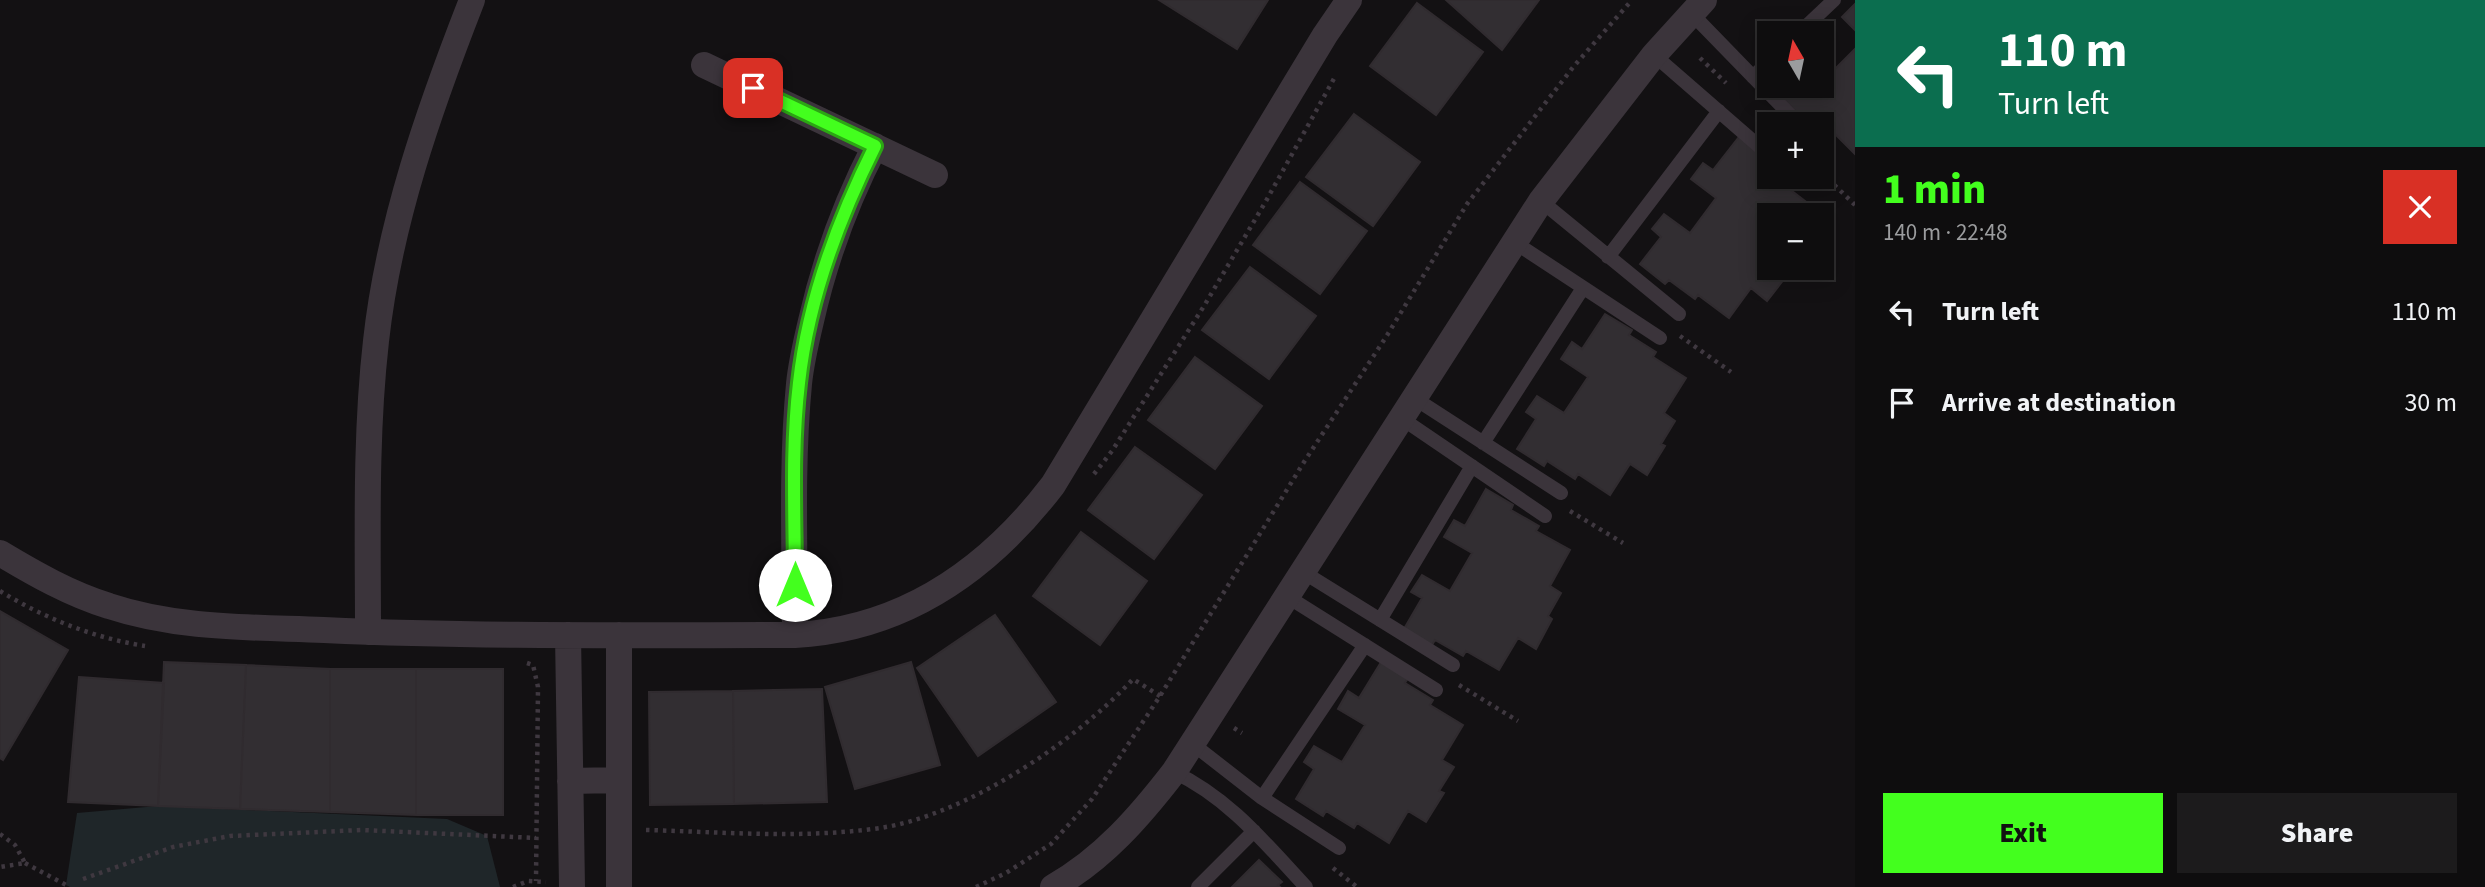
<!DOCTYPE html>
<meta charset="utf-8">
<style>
:root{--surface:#0e0d0e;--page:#1c1b1c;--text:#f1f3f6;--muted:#9b9c9e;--line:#2e2d2e;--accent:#43ff1e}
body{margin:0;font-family:"Source Sans 3",sans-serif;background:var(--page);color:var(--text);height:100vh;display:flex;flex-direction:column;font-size:26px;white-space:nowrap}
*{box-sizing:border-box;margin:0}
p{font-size:23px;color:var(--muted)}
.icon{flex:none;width:38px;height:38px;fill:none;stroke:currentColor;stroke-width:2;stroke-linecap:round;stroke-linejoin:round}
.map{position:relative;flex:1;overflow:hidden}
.side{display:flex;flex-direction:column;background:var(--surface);width:630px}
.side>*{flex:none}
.hud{background:#0b6e4f;color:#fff;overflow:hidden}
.needle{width:46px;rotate:351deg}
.controls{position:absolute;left:1757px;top:21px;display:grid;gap:14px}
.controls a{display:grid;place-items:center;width:77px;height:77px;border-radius:0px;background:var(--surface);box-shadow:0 4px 18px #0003,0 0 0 2px var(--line);font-size:35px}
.pin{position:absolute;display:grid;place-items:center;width:60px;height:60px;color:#fff;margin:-30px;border-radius:14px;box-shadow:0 4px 10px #0006}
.me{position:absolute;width:77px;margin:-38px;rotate:0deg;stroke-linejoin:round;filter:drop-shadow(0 0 5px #0008)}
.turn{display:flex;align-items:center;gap:24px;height:147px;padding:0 28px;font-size:32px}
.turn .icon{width:91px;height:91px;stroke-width:2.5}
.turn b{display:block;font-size:49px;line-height:60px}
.round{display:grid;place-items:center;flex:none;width:74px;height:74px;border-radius:0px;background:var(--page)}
.overview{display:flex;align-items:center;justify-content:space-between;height:119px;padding:0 28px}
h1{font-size:42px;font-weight:800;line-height:52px;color:var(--accent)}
.action{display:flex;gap:14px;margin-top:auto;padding:14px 28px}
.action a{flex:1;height:80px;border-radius:0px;background:var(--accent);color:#111;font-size:28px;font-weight:800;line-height:80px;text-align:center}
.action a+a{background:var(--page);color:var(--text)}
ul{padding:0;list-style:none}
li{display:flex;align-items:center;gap:21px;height:91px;padding:0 28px}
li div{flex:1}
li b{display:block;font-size:26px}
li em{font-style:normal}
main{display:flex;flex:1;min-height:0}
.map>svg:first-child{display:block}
.green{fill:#1f2629}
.building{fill:#322e32;stroke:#302b2f;stroke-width:2}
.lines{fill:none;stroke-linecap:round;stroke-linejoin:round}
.path{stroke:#3f3840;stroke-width:4.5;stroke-dasharray:3.5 5;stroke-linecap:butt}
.lane{stroke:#3b343b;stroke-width:14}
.street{stroke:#3b343b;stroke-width:26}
.route-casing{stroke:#2ca614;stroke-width:18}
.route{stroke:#43ff1e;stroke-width:12}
</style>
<main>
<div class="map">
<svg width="1855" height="887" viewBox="0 0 1855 887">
<rect width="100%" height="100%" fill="#131113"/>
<path class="green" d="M158 806 447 819 487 836 500 887H70L66 885 77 813Z"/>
<path class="building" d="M1159 0H1268L1237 49Z
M1446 0H1539L1502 50Z
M1417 3 1483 52 1436 115 1370 66Z
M1855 4V30L1842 17Z
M1855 49V154L1834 133 1830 137 1822 129V124H1817L1806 114 1802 118 1779 95 1789 86H1822V59L1833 71Z
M1354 114 1420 162 1373 226 1306 177Z
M1739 137 1764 156 1761 160 1769 166V177H1783L1787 179 1783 184 1814 208 1809 215H1769V268H1786L1783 271 1788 274 1767 301 1751 288 1729 318 1698 295 1695 299 1669 280 1665 284 1640 264 1661 237 1652 229 1664 214 1690 233 1716 198 1691 179 1703 163 1713 170Z
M1300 182 1367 231 1320 294 1253 245Z
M1250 267 1316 316 1269 379 1202 330Z
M1605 314 1632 330 1629 335 1656 352 1653 357 1686 378 1664 413 1675 421 1661 444 1665 446 1647 475 1630 464 1610 495 1578 474 1575 479 1547 461 1544 466 1517 449 1536 419 1526 412 1537 396 1564 413 1588 377 1561 359 1572 342 1582 349Z
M1195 357 1262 406 1215 469 1148 420Z
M1135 447 1202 495 1154 559 1088 510Z
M1486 489 1513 505 1511 510 1539 526 1536 531 1570 550 1550 586 1561 593 1548 616 1552 619 1536 649 1518 638 1499 670 1466 651 1463 656 1435 640 1432 645 1404 629 1422 598 1411 592 1422 575 1450 591 1472 553 1444 537 1454 520 1465 526Z
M1081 532 1147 581 1100 645 1033 596Z
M0 611 68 650 3 760 0 758Z
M995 615 1056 702 978 756 917 668Z
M164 662 246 665 240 809 158 806Z
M911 662 940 765 855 789 825 687Z
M1381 662 1408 678 1405 683 1433 700 1430 705 1463 725 1442 760 1454 767 1439 791 1444 793 1426 822 1408 811 1389 843 1357 823 1354 828 1326 811 1323 816 1296 799 1314 769 1304 762 1314 746 1342 762 1365 725 1338 709 1348 691 1359 698Z
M246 665 330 669V812L240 809Z
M330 669H416V815L330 812Z
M416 669H503V815H416Z
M79 677 164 683 158 806 68 802Z
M822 689 827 802 734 804 733 691Z
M733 691 734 804 650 805 649 692Z
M1259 860 1282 882 1278 885 1280 887H1232Z"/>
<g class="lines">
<path class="path" d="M1700 58 1726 83
M1822 173 1855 205
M1680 336 1731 372
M1094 474 1112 451 1204 306 1266 201 1336 75
M1570 511 1623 543
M0 591C44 618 94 638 145 646
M527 663 533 665 538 687 536 881
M1459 685 1518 721
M1234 728 1242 733
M646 830C723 832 803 839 880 828 966 815 1075 742 1133 679L1160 696
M0 834 15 845 25 863 0 867
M25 863 66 885
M1333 868 1357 887
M83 879 173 847 230 836 362 830 536 838
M513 887 528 881 546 882
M976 887 1006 873 1051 844 1092 799 1160 696 1304 462 1386 337 1467 204 1574 66 1632 0"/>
<path class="lane" d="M1691 13 1799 124
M1799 33 1834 0
M1654 55 1769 155
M1753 77 1769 61
M1541 201 1679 314
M1514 242 1660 338
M1608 257 1719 111
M1414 398 1561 493
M1401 418 1545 516
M1483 443 1583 288
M1303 572 1453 665
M1288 597 1436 690
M1380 620 1472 466
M1194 745 1262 798 1339 848
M1174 772C1229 798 1266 844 1306 887
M1262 798 1365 645
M1198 887 1254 831"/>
<path class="street" d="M704 65 935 175
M0 553C35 574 70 594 109 606 178 629 252 627 324 630 481 637 638 635 795 635 905 629 988 570 1053 485L1325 35 1349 0
M368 632C368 535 365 438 376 341 389 223 429 110 472 0
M568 635 572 887
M795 635C795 552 791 467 799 384 801 363 806 342 811 321 825 259 846 202 875 146
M570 781 619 780
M619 887V635
M1053 887C1103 859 1140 816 1174 772L1541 201 1654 55 1704 0"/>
</g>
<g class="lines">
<g class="route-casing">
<path id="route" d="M753 88 875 146C838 220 808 300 799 383 791 450 795 518 795 585"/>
</g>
<use href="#route" class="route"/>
</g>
</svg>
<div class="controls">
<a><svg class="needle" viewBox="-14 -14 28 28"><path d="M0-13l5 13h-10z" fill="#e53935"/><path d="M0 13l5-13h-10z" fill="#9b9c9e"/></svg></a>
<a>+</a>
<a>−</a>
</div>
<div class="pin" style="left:753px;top:88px;background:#d93025"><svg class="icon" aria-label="arrive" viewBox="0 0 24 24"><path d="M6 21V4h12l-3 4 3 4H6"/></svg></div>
<svg class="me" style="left:795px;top:585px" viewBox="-20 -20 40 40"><circle r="19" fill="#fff"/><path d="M0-13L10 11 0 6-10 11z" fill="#43ff1e"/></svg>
</div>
<section class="side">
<div class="hud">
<div class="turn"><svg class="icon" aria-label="left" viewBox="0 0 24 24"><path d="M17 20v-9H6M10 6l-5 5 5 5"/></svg><div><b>110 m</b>Turn left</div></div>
</div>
<div class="overview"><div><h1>1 min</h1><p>140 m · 22:48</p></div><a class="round" style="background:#d93025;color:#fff"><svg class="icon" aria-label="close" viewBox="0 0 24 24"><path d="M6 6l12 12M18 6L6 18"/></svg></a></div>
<ul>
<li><svg class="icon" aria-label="left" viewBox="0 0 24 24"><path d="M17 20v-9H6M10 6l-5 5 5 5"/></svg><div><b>Turn left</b></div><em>110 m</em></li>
<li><svg class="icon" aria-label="arrive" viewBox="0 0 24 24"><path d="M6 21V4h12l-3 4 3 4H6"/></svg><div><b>Arrive at destination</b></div><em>30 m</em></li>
</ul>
<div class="action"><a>Exit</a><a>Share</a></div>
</section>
</main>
